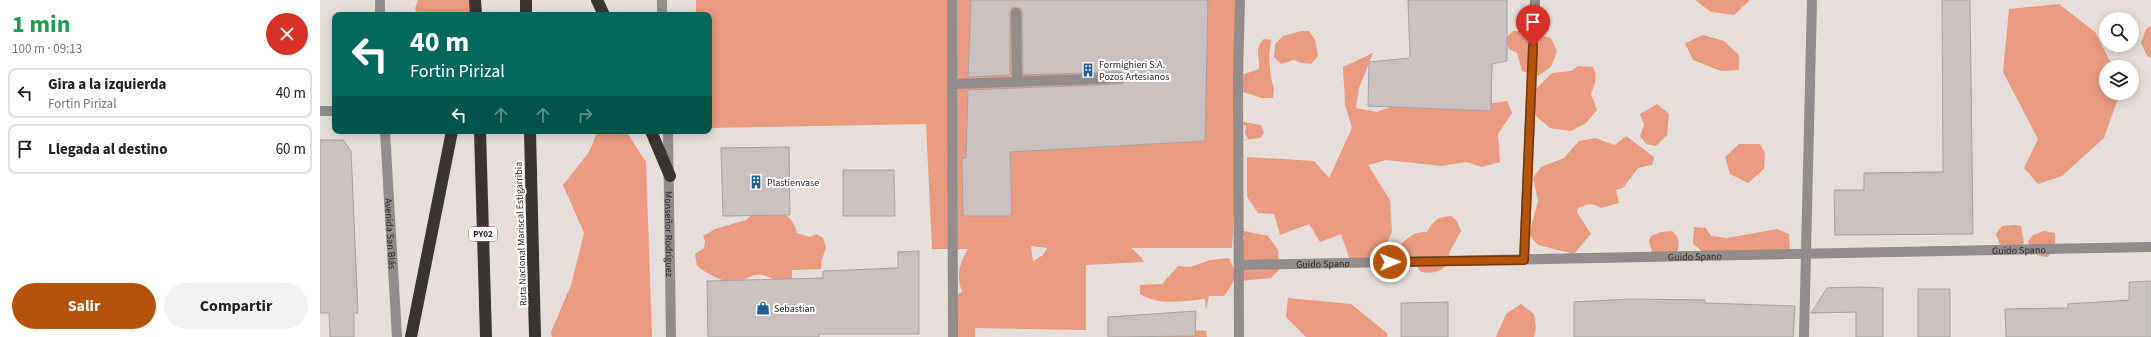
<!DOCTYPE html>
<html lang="es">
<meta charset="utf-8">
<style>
:root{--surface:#fff;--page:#f2f2f2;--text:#222;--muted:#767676;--line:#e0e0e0;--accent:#b45309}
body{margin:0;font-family:"Source Sans 3",sans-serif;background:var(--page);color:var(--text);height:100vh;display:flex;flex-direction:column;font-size:15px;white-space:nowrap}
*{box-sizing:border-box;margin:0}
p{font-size:13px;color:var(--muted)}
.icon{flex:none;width:22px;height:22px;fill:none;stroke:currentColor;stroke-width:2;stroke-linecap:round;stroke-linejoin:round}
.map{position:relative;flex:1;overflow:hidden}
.sheet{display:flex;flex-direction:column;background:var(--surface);width:320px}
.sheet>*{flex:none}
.banner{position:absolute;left:12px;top:12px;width:380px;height:122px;border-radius:8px;box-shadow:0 2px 10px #0003;background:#00695c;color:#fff;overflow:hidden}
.controls{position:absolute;left:1779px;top:12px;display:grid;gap:8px}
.controls a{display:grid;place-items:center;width:40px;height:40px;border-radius:50%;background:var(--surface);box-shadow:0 2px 10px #0003;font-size:20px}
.pin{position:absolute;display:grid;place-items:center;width:34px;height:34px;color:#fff;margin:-41px -17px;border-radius:50% 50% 50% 0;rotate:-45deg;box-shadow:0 0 4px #0007}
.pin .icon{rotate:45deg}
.me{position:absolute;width:44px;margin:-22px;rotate:89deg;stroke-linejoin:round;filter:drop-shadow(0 0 3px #0008)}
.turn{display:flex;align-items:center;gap:14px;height:84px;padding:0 12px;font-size:18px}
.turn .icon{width:52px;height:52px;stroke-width:2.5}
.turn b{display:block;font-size:28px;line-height:34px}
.lanes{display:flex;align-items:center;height:38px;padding:0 12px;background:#0003;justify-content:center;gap:20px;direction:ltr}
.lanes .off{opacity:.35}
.round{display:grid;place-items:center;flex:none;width:42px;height:42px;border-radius:21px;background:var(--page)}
.summary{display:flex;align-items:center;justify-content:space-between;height:68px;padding:0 12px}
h1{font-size:24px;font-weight:700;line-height:30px;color:#1e9e55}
.primary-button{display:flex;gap:8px;margin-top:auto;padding:8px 12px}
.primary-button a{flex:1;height:46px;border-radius:24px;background:var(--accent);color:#fff;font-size:16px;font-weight:700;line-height:46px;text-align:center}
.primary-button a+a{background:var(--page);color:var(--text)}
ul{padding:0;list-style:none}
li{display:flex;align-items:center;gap:12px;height:50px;margin:0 8px 6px;padding:0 4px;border:2px solid var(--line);border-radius:8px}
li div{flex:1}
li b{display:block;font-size:15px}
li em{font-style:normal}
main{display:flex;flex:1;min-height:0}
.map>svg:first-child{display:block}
.green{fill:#ea9a7f;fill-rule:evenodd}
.building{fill:#c8c1bf;stroke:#a8a29f}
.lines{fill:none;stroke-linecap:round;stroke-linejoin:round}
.minor{stroke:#908d8c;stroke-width:10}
.highway{stroke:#3a3432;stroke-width:12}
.route-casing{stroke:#753606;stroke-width:10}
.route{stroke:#b45309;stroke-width:7}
.labels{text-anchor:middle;stroke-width:4;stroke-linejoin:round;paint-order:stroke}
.shield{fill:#fff;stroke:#6a6867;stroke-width:1}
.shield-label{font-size:9px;font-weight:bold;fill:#2a2726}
.poi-label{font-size:10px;fill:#2a2726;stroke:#fff;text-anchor:start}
.street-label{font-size:10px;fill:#2a2726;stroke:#fff}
</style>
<main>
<section class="sheet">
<div class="summary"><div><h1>1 min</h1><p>100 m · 09:13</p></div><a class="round" style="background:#d93025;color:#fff"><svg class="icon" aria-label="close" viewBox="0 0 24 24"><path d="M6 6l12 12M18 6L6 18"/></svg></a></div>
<ul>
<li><svg class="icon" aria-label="left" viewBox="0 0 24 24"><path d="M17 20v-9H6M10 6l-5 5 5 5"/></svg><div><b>Gira a la izquierda</b><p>Fortin Pirizal</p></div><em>40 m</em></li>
<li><svg class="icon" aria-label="arrive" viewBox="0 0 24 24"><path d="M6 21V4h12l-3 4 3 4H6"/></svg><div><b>Llegada al destino</b></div><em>60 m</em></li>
</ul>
<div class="primary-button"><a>Salir</a><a>Compartir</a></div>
</section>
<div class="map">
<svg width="1831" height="337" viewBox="0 0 1831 337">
<rect width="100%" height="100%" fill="#e5dedb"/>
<path class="green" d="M98 0H149L152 15H98L95 9Z
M376 0H924L921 75 939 69C940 58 934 47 944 39L951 40 949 58 951 78 954 89 953 98H942L920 91 919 121 941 125 944 133 940 138 918 141 928 139 925 134 926 126 919 122 912 248H811L821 257 824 262 766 265V330L655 328V337H632V298L642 292C636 275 639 264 648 249H612L606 124 389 128V15H376ZM711 246 727 248V249L723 255 713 261Z
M1375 0H1430L1414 15 1391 12Z
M1739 4 1775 32 1793 67H1786V93H1800L1784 138 1742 176 1718 184 1704 168 1718 139 1683 72 1689 9Z
M1831 26V58L1827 56 1821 43 1826 29Z
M981 31H989L995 40 998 56 991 64 981 63 974 60 961 64 954 57 955 44 963 36Z
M1193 31H1203L1231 38 1237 51 1231 67 1218 76 1202 71 1197 53 1189 49 1185 39Z
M1383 35 1404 41 1419 55V70L1401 71 1373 60 1365 43Z
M1053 53 1039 88 1036 108 1057 112 1084 102 1157 106 1187 101 1192 113 1178 134 1180 162 1162 167 1146 162 1122 166 1066 160 1048 165 1070 200 1072 232 1062 253 1031 263 1021 234 1000 242 989 224 960 235 954 214 938 213 927 197V157L994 161 1009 178 1032 128 1025 104 1023 67Z
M1258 66 1273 67C1278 77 1275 84 1271 94L1277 110 1266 123 1251 131 1230 128 1216 116 1211 94 1232 73 1251 71Z
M1337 104 1349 114 1347 135 1336 146 1326 144 1320 136 1324 125 1320 114Z
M278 131H306L326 162 332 337H232L231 332 251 285 264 233 243 185 269 152Z
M1306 136 1334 157 1332 165 1318 168 1303 188 1296 190 1299 203 1281 208C1273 202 1267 204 1258 208L1257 212 1271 234 1254 254 1218 245 1209 235 1218 201 1213 178 1221 167 1244 158 1259 141 1275 138 1295 145Z
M1419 144H1440L1445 153 1444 169 1428 183 1410 174 1405 157Z
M436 211C457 213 471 209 477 233L490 237 496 234 503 238 506 247 501 262V269L472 270V294L455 288 453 279C431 268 431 281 414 282 401 282 387 273 377 266L375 254 384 248 385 241 383 236 395 229 426 220Z
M1131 216 1137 221 1141 231 1129 253 1130 261C1121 272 1115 274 1101 272L1094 262H1082L1080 245C1089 237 1094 231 1107 232 1113 220 1118 217 1131 216Z
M1695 225 1701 226 1704 243 1698 250H1682L1676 234 1682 226Z
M1374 227 1386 228 1391 236 1407 238 1457 229 1469 234 1470 250 1390 257 1373 244Z
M919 230 948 236 958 250 959 270 951 278 919 281 914 249 925 238Z
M1352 231C1362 239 1359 247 1355 257L1339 252H1332L1329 241 1331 236 1341 232Z
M1724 231 1735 233V244L1728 257C1716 256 1711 253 1708 241L1713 235Z
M909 258C918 276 915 281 904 296H889L886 310 885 299C863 301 839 306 820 294V285L842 284 858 266 870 267 890 260Z
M968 298 1031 304 1067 333V337H986L966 317Z
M1201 304 1214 314 1216 328 1214 337H1176L1186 314Z
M871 330 886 331 887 337H839Z"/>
<path class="building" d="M651 0H888L885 141 690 152 692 216H643L642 158H646L648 90 799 84 803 83 805 78 804 74 799 72 703 75 702 13 701 9 696 7 692 8 690 13V75L648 77Z
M1088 0H1187V61L1172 64 1171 111 1048 106 1049 62 1090 58Z
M1622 0H1650L1653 234 1515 235 1514 190H1544V173L1623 172Z
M0 140H23L31 151 38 313H34V337H10L9 313H0Z
M469 147 470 215 403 216 401 148Z
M523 170H574L575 216H523Z
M599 251V334H499V337H388L387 281 503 278V271L578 268V252Z
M1831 281V337H1686L1685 309 1748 308V304L1809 300V282Z
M1539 287 1563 288V337H1536V312L1491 313 1507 288Z
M1598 289H1630V337H1598Z
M1310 299 1385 300V303L1475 306 1473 337H1254V302Z
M1128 302V337H1081V303Z
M876 311 875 336 788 337V317Z"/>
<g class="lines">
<g class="minor">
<path d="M60 0V15"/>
<path d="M342 0V15"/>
<path d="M632 0 633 337"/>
<path d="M696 13 697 81"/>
<path d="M632 84 799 78"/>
<path d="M0 111H15"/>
<path id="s1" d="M65 131 77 337"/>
<path id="s2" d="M348 131 351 337"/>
<path d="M1204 260 1215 0"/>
<path id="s3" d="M919 265 1831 247"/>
<path d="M919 337 918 76 920 0"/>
<path d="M1484 337 1492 0"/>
</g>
<path class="highway" d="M155 0 156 15
M206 0V15
M277 0 284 15
M160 131 166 337
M210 131 215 337
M331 131 350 176
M91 337 132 131"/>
</g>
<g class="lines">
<g class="route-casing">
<path id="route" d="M1070 262 1204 260 1213 46"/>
</g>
<use href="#route" class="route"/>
</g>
<defs>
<g id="building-bare" transform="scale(1.08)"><path d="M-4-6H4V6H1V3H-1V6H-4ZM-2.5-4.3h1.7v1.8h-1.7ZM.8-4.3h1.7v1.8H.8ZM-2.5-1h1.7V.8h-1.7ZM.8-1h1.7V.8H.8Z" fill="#246097" stroke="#fff" stroke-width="2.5" paint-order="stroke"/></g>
<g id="shop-bare" transform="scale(1.08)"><path d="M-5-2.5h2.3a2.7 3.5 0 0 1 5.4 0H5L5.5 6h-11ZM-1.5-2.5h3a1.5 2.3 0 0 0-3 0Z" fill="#246097" stroke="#fff" stroke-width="2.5" paint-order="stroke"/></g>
</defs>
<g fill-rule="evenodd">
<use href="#building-bare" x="768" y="70"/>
<use href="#building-bare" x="436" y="182"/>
<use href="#shop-bare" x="443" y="308"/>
</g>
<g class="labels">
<rect class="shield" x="149" y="227" width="28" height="14" rx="3"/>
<g class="shield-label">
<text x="163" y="237">PY02</text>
</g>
<g class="poi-label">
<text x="779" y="68">Formighieri S.A.<tspan x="779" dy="12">Pozos Artesianos</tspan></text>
<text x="447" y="186">Plastienvase</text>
<text x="454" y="312">Sebastian</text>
</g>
<g class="street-label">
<text dy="4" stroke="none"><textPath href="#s1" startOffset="103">Avenida San Blás</textPath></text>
<text transform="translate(200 234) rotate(-92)" y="4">Ruta Nacional Mariscal Estigarribia</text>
<text dy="4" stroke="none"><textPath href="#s2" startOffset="103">Monseñor Rodríguez</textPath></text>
<text dy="4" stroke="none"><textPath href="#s3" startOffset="780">Guido Spano</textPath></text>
<text dy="4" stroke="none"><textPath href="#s3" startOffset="456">Guido Spano</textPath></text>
<text dy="4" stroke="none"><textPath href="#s3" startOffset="84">Guido Spano</textPath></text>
</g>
</g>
</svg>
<div class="controls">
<a><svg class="icon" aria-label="search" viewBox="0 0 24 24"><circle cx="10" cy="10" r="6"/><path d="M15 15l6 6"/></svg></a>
<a><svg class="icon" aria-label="layers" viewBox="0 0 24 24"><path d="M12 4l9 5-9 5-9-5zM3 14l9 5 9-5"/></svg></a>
</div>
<div class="pin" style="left:1213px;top:46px;background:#d93025"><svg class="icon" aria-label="arrive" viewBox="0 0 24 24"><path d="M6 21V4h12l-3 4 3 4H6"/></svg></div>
<svg class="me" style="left:1070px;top:262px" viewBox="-20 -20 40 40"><circle r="17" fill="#b45309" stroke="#fff" stroke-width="3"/><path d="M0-11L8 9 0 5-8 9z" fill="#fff"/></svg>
<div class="banner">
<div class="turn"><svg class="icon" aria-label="left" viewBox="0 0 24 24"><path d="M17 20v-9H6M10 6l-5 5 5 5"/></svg><div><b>40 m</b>Fortin Pirizal</div></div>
<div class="lanes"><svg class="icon" aria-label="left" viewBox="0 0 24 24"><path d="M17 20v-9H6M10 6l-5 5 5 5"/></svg><svg class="icon off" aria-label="ahead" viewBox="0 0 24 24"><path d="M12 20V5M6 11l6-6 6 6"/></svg><svg class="icon off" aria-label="ahead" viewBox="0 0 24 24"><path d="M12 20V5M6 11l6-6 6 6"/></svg><svg class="icon off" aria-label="right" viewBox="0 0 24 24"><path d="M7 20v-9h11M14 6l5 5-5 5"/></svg></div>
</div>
</div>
</main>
